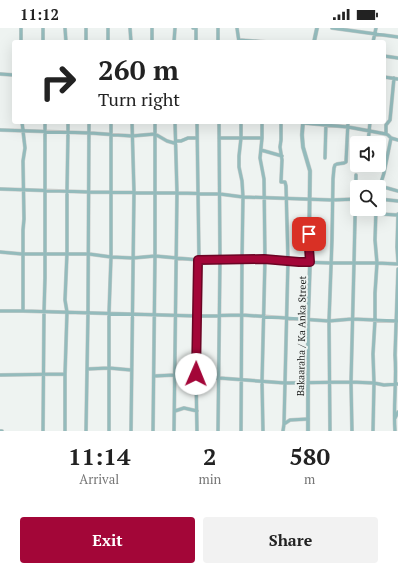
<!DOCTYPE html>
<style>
:root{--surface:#fff;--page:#f2f2f2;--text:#222;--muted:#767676;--accent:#a30638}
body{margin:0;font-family:"PT Serif",serif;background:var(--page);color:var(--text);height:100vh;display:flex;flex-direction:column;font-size:15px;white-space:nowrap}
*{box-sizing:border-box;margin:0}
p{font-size:13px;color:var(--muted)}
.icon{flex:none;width:22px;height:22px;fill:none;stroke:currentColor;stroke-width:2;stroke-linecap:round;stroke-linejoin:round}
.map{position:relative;height:403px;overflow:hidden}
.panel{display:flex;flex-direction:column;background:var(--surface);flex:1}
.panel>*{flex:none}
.banner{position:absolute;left:12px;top:12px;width:374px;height:84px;border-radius:4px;box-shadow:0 4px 16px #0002;background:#fff;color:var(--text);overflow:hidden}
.controls{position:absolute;left:350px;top:108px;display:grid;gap:8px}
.controls a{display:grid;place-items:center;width:36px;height:36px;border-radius:4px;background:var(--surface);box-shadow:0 4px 16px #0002;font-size:20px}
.pin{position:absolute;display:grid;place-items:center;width:34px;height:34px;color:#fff;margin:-17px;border-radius:8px;box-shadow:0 2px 6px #0006}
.me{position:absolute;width:44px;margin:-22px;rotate:1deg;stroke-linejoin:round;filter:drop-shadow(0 0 3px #0008)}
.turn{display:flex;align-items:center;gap:14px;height:84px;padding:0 20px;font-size:18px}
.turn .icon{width:52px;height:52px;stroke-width:2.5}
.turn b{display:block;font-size:28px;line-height:34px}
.eta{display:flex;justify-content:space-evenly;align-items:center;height:68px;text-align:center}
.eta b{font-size:24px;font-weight:600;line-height:28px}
.cta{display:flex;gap:8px;margin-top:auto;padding:8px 20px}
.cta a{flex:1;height:46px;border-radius:4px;background:var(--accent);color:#fff;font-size:16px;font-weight:600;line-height:46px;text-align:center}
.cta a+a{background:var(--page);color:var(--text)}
.status{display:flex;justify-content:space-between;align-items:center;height:28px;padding:0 20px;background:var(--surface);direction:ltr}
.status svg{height:11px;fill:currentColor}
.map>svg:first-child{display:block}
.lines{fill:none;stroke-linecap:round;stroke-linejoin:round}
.minor-casing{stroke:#c9cdcb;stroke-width:4}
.tertiary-casing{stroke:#c9cdcb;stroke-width:4.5}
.minor{stroke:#94bbbc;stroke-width:3}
.tertiary{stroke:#94bbbc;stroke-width:3.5}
.route-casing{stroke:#6a0424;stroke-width:10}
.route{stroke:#a30638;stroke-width:7}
.labels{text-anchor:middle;stroke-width:4;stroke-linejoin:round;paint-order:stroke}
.street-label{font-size:10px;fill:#1e201f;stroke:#eef3f1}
</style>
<div class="status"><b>11:12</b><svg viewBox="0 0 49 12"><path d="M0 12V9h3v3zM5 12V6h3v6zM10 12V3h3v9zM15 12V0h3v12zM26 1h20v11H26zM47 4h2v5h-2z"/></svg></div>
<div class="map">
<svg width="398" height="403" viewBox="0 0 398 403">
<rect width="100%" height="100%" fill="#eef3f1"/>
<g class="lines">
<g class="minor-casing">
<path id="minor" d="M21 0V14
M43 0V14
M65 0 66 14
M86 0V14
M108 0V14
M130 0 131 14
M152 0V14
M193 0H196V14
M237 0 239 14
M332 0 398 9
M239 12 266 14
M174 14 175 0
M218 14V0
M373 14 376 0
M384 28 398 30
M0 46 14 47
M384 49 398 51
M22 94 25 120 23 133 24 191 23 202V283
M197 94 199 232 196 348 199 350H219L285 355 351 354 374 355 384 357 398 356
M262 94V110L260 130 264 151 265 231 262 354 263 403
M281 94V112L280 119 282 132 281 154H285L286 158 288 233 285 355 284 396 283 403
M303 95 348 99 386 106 388 107 391 110 398 112
M0 102 90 105 132 108 155 106 167 113 174 115 177 113H181L188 110H197
M386 106V97L390 92 394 50
M219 110H262
M368 115 370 94
M261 122 282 128
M325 130 326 94
M365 142V137
M380 158 384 145 391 110
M0 161 89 164 177 165 220 166 243 169 332 172 357 171
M379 162 380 158 398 163
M379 171 398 173
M363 181 364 185 397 187
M398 186 397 219 398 234
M0 224 22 226H89L111 229 133 230 155 228 199 232 265 231 299 234 331 235H377L398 236
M0 283H23L197 288 242 287 329 293 352 291 398 293
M87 341 109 340 131 342
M0 347 65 346
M154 348 175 347
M196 348 197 403
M175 383 184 380 197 383
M395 390 398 384
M284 396 290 392 308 391
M0 403H2
M43 403 44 284 45 250V94
M65 403V346L67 284 65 272 67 225V163L68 105V94
M86 403 88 285 89 94
M109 403V285L111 229V94
M131 403 134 164 132 94
M153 403 155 228V94
M174 403 177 165 175 94
M218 403 220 231 219 94
M241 403 242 231 243 169 242 153 239 139V128L241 110V94
M330 403 329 293 332 212 333 151 334 140 335 137 337 136 344 135 346 134 348 94
M352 403 351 354 354 235 356 147
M373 403 374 355 373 326 375 292V265L377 235 375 212 376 181
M395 403C393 378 397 353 395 327L398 241"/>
</g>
<g class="tertiary-casing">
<path id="tertiary" d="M314 14 317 0
M303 94 302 107 303 119 310 143 309 220 310 234 308 291V403"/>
</g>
<use href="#minor" class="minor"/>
<use href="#tertiary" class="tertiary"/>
</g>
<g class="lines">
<g class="route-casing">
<path id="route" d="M196 346 198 232 264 231 299 234H310L309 220V206"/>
</g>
<use href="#route" class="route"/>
</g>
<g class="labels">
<g class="street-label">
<text transform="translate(301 308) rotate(-89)" y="4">Bakaaraha / Ka Anka Street</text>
</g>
</g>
</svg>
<div class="controls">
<a><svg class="icon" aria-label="sound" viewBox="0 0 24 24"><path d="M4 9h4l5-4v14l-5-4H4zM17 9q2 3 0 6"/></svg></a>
<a><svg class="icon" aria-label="search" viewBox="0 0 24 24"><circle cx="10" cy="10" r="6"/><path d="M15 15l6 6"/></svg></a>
</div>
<div class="pin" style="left:309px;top:206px;background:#d93025"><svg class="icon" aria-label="arrive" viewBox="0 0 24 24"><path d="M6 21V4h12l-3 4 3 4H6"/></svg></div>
<svg class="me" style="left:196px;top:346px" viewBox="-20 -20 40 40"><circle r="19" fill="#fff"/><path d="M0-13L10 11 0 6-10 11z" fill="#a30638"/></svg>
<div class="banner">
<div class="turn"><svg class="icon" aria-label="right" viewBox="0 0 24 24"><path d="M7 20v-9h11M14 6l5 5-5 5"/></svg><div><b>260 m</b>Turn right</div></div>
</div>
</div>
<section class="panel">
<div class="eta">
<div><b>11:14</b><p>Arrival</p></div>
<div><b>2</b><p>min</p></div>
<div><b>580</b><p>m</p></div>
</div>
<div class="cta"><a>Exit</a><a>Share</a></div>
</section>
